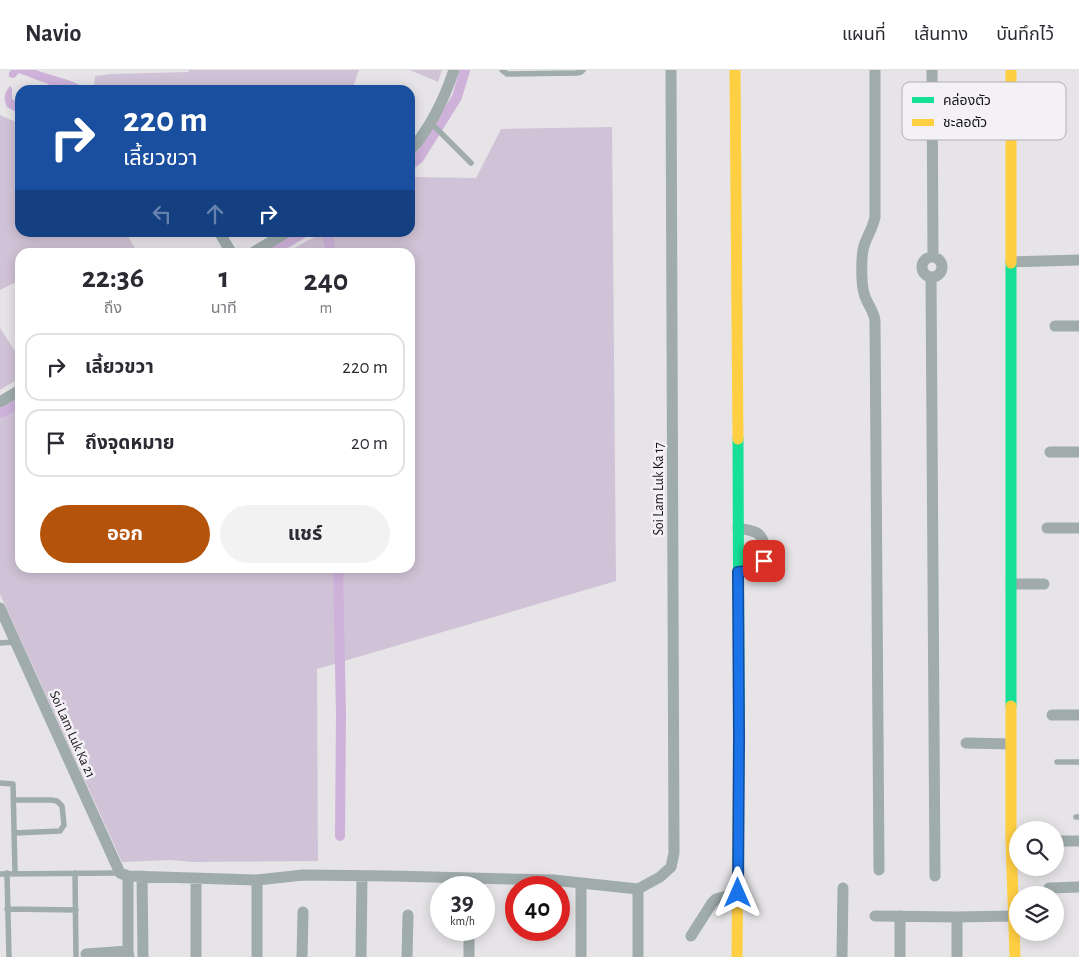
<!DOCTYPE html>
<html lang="th">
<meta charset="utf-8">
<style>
:root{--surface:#fff;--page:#f2f2f3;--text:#2b2b33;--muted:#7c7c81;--line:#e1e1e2;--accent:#b45309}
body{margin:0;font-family:"Alegreya Sans","Noto Sans Thai",sans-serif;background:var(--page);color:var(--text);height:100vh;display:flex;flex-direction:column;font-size:19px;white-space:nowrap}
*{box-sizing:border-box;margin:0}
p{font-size:16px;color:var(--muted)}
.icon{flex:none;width:28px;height:28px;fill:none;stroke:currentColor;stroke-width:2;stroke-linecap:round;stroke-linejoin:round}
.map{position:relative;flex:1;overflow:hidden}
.drawer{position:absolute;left:15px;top:178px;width:400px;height:325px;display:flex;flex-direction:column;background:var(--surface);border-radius:15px;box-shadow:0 2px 12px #0003}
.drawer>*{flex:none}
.top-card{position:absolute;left:15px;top:15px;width:400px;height:152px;border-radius:15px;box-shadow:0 2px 12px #0003;background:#1a4fa0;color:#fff;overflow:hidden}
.controls{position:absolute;left:1009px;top:751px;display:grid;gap:10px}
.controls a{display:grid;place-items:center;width:55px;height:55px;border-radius:50%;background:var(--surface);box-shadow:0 2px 12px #0003;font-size:25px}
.speed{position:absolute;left:430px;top:806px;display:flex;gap:10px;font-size:25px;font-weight:700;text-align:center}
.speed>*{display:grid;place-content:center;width:65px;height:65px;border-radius:50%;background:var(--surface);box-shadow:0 2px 12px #0003;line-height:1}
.speed small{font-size:12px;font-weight:400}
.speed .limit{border:8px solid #d22;background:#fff;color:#111}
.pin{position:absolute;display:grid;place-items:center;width:42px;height:42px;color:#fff;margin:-21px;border-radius:10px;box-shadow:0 2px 8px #0006}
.me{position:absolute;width:55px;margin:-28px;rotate:0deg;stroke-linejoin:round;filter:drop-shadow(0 0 4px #0008)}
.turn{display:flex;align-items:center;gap:18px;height:105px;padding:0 25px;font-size:22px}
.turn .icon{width:65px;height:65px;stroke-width:2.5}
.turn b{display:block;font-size:35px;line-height:42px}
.lanes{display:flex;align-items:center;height:48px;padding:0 25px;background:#0003;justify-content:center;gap:25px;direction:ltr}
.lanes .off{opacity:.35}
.eta{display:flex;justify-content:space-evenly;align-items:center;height:85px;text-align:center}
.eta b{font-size:30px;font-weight:700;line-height:35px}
.button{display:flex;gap:10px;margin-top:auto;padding:10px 25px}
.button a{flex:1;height:58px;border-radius:30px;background:var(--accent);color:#fff;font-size:20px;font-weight:700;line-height:58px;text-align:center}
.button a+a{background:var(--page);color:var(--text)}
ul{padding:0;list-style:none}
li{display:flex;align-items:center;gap:15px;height:68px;margin:0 10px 8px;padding:0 15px;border:2px solid var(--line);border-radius:15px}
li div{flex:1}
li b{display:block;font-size:19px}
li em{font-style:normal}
header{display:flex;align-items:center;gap:30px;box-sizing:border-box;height:70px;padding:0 25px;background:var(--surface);border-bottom:1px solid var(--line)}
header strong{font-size:24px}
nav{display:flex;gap:28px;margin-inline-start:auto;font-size:18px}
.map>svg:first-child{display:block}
.green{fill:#d1c3d7}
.water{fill:#ceb2da}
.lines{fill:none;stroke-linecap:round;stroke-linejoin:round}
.canal{stroke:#ceb2da;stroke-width:10}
.lane{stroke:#9facab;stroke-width:5.5}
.street{stroke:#9facab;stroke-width:11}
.fast{stroke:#16e098;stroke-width:11}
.slow{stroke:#ffcf43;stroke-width:11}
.route-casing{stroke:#114b97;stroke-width:12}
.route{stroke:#1a73e8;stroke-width:9}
.labels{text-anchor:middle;stroke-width:5;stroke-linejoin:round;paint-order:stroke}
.street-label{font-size:14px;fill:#141315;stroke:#f4f1f6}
.key{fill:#f4f1f6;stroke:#b1aeb2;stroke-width:1}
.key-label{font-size:14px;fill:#141315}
</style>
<header>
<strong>Navio</strong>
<nav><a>แผนที่</a><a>เส้นทาง</a><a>บันทึกไว้</a></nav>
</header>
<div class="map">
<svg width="1079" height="887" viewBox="0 0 1079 887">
<rect width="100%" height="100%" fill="#e6e4e7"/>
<path class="green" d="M189 0H359L352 20H94L95 6 112 4 188 2Z
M410 0H442L438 12Z
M0 45 20 54V162L126 163 137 182H20V210L0 220Z
M612 57 616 511 317 599 318 791 194 792 170 790 122 792 0 524V350L20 337V498H410V182H287L322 163 410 162V107L476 108 501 59Z
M0 258 20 289V308L0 320Z"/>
<path class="water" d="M11 0H35L71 11 82 16 83 20H57L48 14 19 3 14 8 9 7V3Z
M10 16 12 18V29L20 34V44L7 37C3 28 4 23 10 16Z"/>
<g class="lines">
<path class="canal" d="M410 95 419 88 457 27 465 0
M327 162 331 182
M271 182 305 162
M0 344 20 332
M338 498 341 643 340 766"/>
<path class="lane" d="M502 0 507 4 577 3 581 2 583 0
M431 53 471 93
M19 252 20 255
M0 573 15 572
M1057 692H1079
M0 713 13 714 15 803
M14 730H51L57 731 62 736 64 755 60 761 14 763
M1076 747H1079
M7 803 9 887
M75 803 76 887
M0 804 120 803
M7 839 76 840"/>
<path class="street" d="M875 0V147C873 158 867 166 864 176 861 185 861 213 864 223 866 233 874 240 875 251L879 800
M932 0 933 186
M410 81C431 57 444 30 454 0
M219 162 231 182
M254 182 287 162
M922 197a10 10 0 1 1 20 0a10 10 0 1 1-20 0Z
M1011 192 1079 190
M931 207 935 806
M1055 256H1079
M0 332 20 320
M1050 382H1079
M738 458C744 459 752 460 757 463 767 469 769 493 758 499 752 501 744 501 738 502
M1047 458H1079
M1011 514H1044
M0 538 120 803 128 806 257 810 303 805 392 806 553 810 638 819
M1052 645H1079
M966 673 1011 674
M1055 771H1079
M128 806V881L129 887
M142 806 143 887
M196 808V887
M1049 818 1079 817
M638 819 660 807 671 797 674 783 671 0
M875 846 957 847 1014 846
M957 847V887
M691 866 712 833 716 829 738 823
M86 884 128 881
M257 887V810
M302 887 303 842
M361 887 362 806
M407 887 408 845
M469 887V860
M581 887V813
M638 887V819
M842 887 843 818
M900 887V846"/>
<path class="fast" d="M1011 193V636
M738 369 739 644"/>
<path class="slow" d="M735 0 738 369
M1011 0V193
M1011 636V770L1015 887
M737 887 739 644"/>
</g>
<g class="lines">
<g class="route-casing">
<path id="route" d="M738 823 739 667 738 502C750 500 757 502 764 491"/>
</g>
<use href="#route" class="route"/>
</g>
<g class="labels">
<g class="street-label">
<text transform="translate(658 419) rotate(-90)" y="5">Soi Lam Luk Ka 17</text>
<text transform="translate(73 664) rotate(66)" y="5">Soi Lam Luk Ka 21</text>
</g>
</g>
<rect x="902" y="12" width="164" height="58" rx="8" class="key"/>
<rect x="912" y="27" width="22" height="6" fill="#16e098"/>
<rect x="912" y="49" width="22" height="7" fill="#ffcf43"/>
<g class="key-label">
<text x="943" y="35">คล่องตัว</text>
<text x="943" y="57">ชะลอตัว</text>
</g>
</svg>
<div class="controls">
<a><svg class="icon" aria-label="search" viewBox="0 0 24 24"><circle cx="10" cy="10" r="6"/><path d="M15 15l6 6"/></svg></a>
<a><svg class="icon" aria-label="layers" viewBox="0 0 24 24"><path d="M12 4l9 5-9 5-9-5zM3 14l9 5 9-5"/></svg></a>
</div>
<div class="speed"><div>39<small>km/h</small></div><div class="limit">40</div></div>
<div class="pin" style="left:764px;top:491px;background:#d93025"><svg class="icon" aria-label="arrive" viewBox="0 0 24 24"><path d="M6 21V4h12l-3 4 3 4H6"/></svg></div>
<svg class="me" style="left:738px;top:823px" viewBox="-20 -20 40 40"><path d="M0-17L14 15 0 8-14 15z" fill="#1a73e8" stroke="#fff" stroke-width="4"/></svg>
<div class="top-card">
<div class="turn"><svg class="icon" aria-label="right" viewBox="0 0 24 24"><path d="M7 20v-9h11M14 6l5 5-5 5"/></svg><div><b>220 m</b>เลี้ยวขวา</div></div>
<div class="lanes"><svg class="icon off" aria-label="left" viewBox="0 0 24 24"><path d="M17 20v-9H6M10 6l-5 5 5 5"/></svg><svg class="icon off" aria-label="ahead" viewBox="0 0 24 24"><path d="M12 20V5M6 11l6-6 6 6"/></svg><svg class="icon" aria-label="right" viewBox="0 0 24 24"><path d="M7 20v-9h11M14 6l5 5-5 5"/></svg></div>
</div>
<section class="drawer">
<div class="eta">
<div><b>22:36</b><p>ถึง</p></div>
<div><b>1</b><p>นาที</p></div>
<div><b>240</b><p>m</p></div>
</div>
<ul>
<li><svg class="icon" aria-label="right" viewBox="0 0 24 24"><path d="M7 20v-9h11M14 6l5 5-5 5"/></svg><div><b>เลี้ยวขวา</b></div><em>220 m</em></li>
<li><svg class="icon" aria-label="arrive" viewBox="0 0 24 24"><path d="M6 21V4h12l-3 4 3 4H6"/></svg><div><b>ถึงจุดหมาย</b></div><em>20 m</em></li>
</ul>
<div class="button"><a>ออก</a><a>แชร์</a></div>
</section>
</div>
